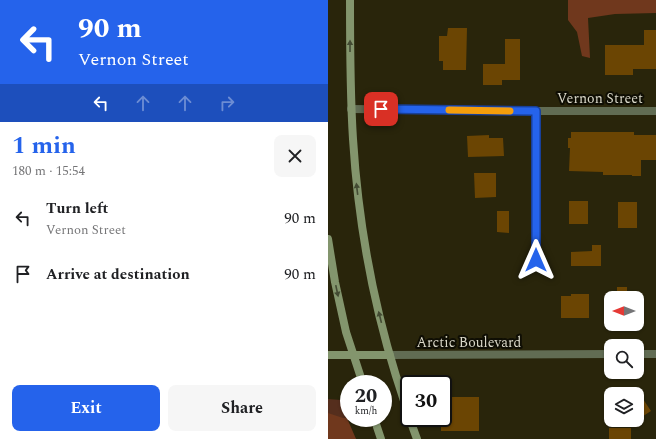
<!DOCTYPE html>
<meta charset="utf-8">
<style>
:root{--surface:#fff;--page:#f6f6f6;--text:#202124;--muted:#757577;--accent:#2563eb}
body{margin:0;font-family:Spectral,serif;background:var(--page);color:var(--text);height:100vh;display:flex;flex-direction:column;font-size:15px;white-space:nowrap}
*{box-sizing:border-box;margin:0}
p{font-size:13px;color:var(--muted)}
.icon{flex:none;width:22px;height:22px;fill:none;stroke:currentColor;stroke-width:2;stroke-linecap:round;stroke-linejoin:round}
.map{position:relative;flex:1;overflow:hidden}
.sheet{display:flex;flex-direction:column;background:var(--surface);width:328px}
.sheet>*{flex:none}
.guide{background:#2563eb;color:#fff;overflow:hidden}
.needle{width:26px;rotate:270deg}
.buttons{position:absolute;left:276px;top:291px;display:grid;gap:8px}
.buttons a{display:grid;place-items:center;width:40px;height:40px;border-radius:8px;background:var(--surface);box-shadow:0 1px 3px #0004;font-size:20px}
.speed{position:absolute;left:12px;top:375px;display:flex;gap:8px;font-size:20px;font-weight:700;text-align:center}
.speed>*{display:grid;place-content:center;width:52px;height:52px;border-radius:50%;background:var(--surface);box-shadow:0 1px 3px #0004;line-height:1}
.speed small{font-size:10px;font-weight:400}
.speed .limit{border:2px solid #111;border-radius:6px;background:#fff;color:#111}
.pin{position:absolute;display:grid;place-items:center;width:34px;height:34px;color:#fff;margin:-17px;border-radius:8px;box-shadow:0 2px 6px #0006}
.me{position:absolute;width:44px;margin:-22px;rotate:0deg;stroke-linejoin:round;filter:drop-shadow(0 0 3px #0008)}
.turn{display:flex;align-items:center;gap:14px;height:84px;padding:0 12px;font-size:18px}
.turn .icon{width:52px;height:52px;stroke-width:2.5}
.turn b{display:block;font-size:28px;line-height:34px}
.lanes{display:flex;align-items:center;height:38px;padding:0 12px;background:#0003;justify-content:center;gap:20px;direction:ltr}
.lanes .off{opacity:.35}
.round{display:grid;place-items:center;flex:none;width:42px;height:42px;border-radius:8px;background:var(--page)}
.summary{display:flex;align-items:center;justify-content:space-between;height:68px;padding:0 12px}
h1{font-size:24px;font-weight:700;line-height:30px;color:var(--accent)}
.cta{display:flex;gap:8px;margin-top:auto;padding:8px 12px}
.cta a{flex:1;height:46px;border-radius:8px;background:var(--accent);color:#fff;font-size:16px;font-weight:700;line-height:46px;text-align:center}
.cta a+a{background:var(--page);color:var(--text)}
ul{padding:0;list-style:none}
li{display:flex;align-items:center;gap:12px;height:56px;padding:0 12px}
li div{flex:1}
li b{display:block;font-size:15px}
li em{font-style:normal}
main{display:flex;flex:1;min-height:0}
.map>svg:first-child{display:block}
.green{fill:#552e1d}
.forest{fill:#70381d}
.building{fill:#6b4503}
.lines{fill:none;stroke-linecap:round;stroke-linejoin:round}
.street{stroke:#616c53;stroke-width:8}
.secondary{stroke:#83956d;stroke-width:8}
.oneway{fill:#434b33}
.route-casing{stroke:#184099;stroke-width:10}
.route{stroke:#2563eb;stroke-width:7}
.slow{stroke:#f59e0b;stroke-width:7}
.labels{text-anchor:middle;stroke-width:4;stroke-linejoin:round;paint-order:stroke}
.street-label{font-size:14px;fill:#dad8c9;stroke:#0f0e04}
</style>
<main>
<section class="sheet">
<div class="guide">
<div class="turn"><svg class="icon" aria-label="left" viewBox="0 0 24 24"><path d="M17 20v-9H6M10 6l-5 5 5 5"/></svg><div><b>90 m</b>Vernon Street</div></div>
<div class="lanes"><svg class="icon" aria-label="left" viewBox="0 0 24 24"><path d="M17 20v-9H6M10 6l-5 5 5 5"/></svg><svg class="icon off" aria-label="ahead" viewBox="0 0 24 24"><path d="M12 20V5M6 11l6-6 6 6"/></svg><svg class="icon off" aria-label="ahead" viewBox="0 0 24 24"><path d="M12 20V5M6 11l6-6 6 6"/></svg><svg class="icon off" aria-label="right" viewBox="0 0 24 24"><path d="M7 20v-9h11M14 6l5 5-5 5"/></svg></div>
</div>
<div class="summary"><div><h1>1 min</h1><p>180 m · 15:54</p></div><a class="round"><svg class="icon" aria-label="close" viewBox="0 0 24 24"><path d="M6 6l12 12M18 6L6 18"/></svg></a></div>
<ul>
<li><svg class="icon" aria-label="left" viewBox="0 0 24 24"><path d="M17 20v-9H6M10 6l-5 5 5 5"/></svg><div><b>Turn left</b><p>Vernon Street</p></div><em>90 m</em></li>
<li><svg class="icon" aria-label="arrive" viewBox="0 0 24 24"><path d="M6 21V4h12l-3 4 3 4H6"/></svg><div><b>Arrive at destination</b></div><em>90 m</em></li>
</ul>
<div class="cta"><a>Exit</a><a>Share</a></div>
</section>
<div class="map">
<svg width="328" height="439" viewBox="0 0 328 439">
<rect width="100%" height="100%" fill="#29250b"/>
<path class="green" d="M0 399 13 400 23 430 28 439H0Z"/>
<path class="forest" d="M240 0H328V13L287 14 260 18 262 58 254 56 249 32 240 20Z
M0 413 15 418H19L28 439H0Z"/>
<path class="building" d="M120 28H139L138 70H115V61H111V36H119Z
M316 30H328V69H305V75H277V45H316Z
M177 39H192V80H174V85H155V64H177Z
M243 132H306V135H328V160H313V176H304V175H275V172L241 171 242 148H240V138H243Z
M161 135V138H175L176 156 140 157 139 136Z
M146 173H168V197L147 198Z
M241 201H260V224H241Z
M290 202H309V228H290Z
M169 211H181V233L169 232Z
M264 245H273V266H243V252L264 251Z
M289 287H299V298H289Z
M243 294H261V318H233V296H243Z
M309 390 323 411 309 420Z
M115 397H151V431H113V418H115Z
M281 428H303V439H281Z"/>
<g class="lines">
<path class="street" d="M23 109 208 111H328
M208 111V259
M309 354H328
M62 355 283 354"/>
<path class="secondary" d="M22 0C22 46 22 93 25 139 30 219 44 299 68 376 75 397 81 418 89 439
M0 239 7 282 18 332 35 384
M0 355H62
M46 418 53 439"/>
</g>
<defs><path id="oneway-solid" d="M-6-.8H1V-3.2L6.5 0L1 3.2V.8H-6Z"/></defs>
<g class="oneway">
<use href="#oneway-solid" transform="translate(22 46) rotate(-90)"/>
<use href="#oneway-solid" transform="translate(29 189) rotate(-97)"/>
<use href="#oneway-solid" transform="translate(9 291) rotate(78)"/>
<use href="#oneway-solid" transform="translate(52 317) rotate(-104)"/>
</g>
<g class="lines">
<g class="route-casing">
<path id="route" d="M53 109 208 111V260"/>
</g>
<use href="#route" class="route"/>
<path class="slow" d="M121 110 182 111"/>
</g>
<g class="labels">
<g class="street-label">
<text x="272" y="103">Vernon Street</text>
<text x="141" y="347">Arctic Boulevard</text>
</g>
</g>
</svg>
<div class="buttons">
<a><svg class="needle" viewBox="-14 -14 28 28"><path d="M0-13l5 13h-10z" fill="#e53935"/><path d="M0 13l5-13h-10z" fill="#757577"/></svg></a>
<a><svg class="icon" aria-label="search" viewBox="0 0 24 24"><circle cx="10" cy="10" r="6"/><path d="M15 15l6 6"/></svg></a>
<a><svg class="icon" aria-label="layers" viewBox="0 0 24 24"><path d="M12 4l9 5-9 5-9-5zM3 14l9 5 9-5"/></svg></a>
</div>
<div class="speed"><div>20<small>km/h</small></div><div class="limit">30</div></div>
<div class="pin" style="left:53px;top:109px;background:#d93025"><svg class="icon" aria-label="arrive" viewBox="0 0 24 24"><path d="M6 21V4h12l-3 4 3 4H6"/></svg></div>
<svg class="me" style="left:208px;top:260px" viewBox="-20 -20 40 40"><path d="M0-17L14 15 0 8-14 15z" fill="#2563eb" stroke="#fff" stroke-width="4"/></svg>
</div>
</main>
